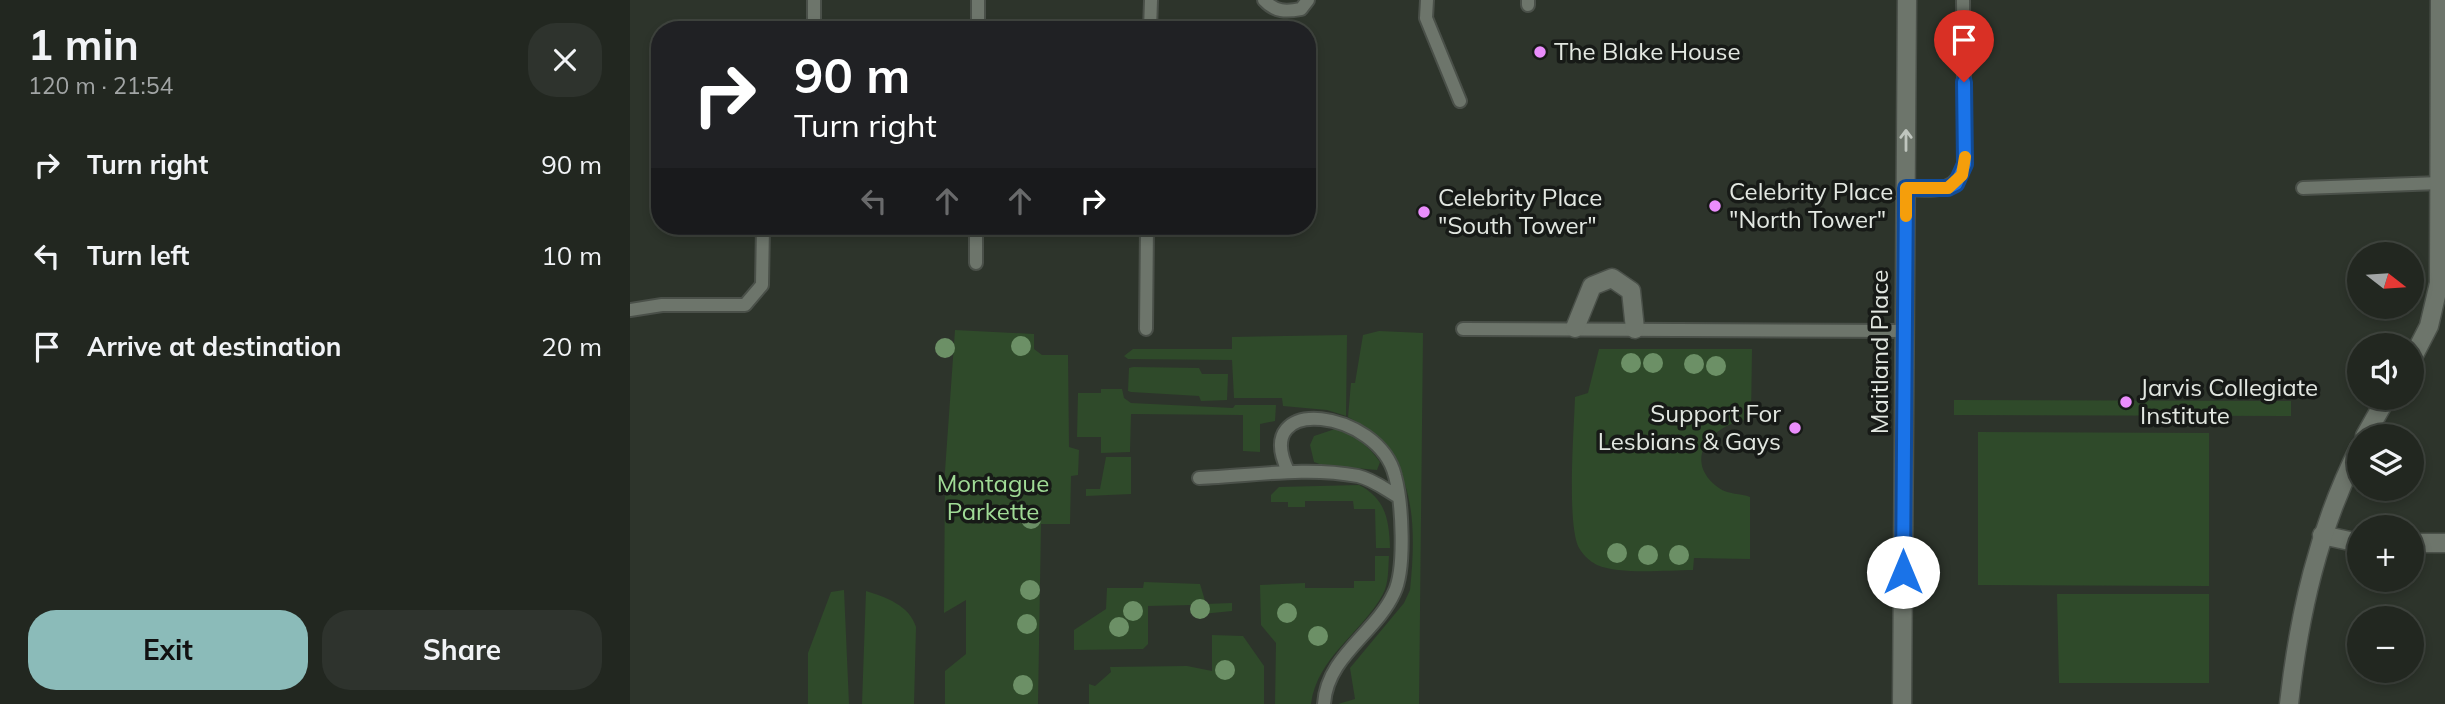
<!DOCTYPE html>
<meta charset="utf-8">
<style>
:root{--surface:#222720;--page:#2e332d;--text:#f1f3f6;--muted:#a2a5a5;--line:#3f443e;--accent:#8bbbb9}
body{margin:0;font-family:Mulish,sans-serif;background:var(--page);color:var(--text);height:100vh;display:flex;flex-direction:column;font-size:26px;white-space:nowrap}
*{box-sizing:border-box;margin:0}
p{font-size:23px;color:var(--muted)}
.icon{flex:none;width:38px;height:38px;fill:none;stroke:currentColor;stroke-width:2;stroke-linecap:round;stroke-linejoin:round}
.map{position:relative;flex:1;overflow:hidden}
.panel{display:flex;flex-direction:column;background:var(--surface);width:630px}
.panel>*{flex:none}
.banner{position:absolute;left:21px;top:21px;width:665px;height:214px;border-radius:28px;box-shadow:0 4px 10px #0003,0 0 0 2px var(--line);background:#202124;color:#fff;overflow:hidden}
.needle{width:46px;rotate:107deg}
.buttons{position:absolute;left:1717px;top:242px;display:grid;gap:14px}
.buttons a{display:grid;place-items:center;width:77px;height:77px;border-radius:50%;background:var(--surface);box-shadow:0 4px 10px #0003,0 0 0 2px var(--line);font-size:35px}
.pin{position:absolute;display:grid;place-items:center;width:60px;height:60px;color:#fff;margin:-72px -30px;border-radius:50% 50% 50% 0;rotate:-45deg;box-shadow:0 0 7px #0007}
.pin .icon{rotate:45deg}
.me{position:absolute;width:77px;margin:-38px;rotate:0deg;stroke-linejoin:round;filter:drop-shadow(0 0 5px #0008)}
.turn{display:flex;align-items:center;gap:24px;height:147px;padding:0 28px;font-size:32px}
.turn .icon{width:91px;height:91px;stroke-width:2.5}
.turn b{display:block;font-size:49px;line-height:60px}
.lanes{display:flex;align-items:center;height:66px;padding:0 28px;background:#0003;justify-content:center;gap:35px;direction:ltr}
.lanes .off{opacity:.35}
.round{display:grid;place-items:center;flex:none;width:74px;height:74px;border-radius:28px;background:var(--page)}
.summary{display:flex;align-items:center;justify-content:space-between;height:119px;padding:0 28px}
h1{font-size:42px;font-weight:700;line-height:52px}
.button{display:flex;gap:14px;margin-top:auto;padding:14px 28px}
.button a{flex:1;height:80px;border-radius:28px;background:var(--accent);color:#111;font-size:28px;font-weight:700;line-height:80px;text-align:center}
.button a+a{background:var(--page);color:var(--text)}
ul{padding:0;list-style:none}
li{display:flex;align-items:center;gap:21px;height:91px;padding:0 28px}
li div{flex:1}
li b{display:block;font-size:26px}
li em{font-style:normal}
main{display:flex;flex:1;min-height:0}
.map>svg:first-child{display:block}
.green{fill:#2f4a2a}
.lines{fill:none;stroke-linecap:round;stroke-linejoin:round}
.service-casing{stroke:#4a5049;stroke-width:16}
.minor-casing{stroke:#4a5049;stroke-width:21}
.tertiary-casing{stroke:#4a5049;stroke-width:21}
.service{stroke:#6d756b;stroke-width:12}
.minor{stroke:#6d756b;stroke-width:18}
.tertiary{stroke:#6d756b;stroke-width:18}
.tree{fill:#6c9066}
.oneway{stroke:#bfc5be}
.route-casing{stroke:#114b97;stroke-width:18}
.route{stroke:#1a73e8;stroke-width:12}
.slow{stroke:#f59e0b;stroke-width:12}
.poi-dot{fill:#ea8dfc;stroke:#171a17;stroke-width:2.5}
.labels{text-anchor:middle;stroke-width:7;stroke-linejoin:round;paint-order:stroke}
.poi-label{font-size:24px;fill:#e2e7e1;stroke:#171a17;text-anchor:start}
.street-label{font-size:24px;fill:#e2e7e1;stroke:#171a17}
.park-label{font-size:24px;fill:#a0db96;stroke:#171a17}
</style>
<main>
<section class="panel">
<div class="summary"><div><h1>1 min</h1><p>120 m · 21:54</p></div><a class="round"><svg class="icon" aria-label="close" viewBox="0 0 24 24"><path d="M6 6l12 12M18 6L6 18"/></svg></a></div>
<ul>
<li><svg class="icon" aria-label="right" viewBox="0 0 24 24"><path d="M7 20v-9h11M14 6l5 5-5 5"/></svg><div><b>Turn right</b></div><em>90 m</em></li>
<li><svg class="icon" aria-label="left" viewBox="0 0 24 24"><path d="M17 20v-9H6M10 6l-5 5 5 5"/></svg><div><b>Turn left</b></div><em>10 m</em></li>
<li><svg class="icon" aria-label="arrive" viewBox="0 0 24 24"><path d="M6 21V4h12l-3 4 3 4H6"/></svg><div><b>Arrive at destination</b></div><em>20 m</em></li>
</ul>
<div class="button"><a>Exit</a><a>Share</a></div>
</section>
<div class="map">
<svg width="1815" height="704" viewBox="0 0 1815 704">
<rect width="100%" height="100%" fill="#2d342b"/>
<path class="green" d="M325 330 404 334V349L412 355H438L439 447 449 450 448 475 441 476 440 524H411L408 704H315V671L336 654V600L314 613 315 471Z
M749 331 793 333 789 704H708L725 699 720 668 774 603 780 590C787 521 786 454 718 417L721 383H725L733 335Z
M717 335 716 416 697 410 653 406 652 398H604L602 360 498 359 494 356 503 349H602V337Z
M969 349H1122L1121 419C1082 423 1050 460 1089 488 1098 495 1111 493 1120 497V559L1064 558 1063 570C1037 570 990 575 967 565 959 561 952 554 948 546 937 519 944 429 945 397L958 393Z
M503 367 569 368 572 374H598L597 400 571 401 569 396 501 392 498 391 499 368Z
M471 389H492L494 398 501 403 603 408 605 405H646L645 421 630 424V452L613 451V415L501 414 500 452 471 453V437H447L448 393H471Z
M1324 400 1661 401V416L1324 415Z
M705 429C725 435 738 445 750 462L747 470 692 465 684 462 680 445 684 436Z
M1348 432 1579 433V586L1348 585Z
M476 457H501V494L456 496V489H470Z
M729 485C756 499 759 520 760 548H746L745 509H724L723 501H675V507H658V502H641V495L649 487Z
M745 556H759C758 568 759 583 753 594 732 633 687 657 681 704H645L646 643 631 625 630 585 675 583V588H724V581H745Z
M514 582 570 584 576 604 602 603V611L562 615V605L518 606V644L513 649 444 650V630L476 609 477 588H513Z
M214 590 219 704H178V653L201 592Z
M236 591C256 597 280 606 286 627L284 704H232Z
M1427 594H1579V683H1429Z
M582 635 613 636 634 666V704H459V684L465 686 481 672 480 667 557 666 582 671Z"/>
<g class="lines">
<g class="service-casing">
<path id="service" d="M184 0V30
M634 0C645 12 656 12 671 9L678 0
M797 0 796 18 830 101
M898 5V0
M348 30V0
M520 30 521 0
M1673 188 1810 183
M1276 189C1303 190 1326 194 1335 164L1333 0
M346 263V226
M0 310 32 305H115L132 285 133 226
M516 329 517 226
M833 329 1275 331
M658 471C620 392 749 410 765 476 772 502 776 569 764 593 746 633 697 656 694 704
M569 478C622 476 676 466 728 476 742 479 755 489 767 496"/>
</g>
<g class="minor-casing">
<path id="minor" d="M945 328 962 286 982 278 1001 291 1005 329
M1692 535 1729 543
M1782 543H1815
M1272 704 1277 0"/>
</g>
<g class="tertiary-casing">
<path id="tertiary" d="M1782 359 1799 326 1809 283 1810 0
M1735 436 1757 397
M1659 704C1669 614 1688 530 1729 448"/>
</g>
<use href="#service" class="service"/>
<use href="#minor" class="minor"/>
<use href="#tertiary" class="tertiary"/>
</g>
<g class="tree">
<circle cx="391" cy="346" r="10"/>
<circle cx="315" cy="348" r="10"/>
<circle cx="1001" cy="363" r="10"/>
<circle cx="1023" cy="363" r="10"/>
<circle cx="1064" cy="364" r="10"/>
<circle cx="1086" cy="366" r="10"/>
<circle cx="401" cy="519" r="10"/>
<circle cx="987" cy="553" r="10"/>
<circle cx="1018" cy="555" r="10"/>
<circle cx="1049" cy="555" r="10"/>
<circle cx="400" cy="590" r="10"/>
<circle cx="570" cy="609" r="10"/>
<circle cx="503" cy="611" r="10"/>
<circle cx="657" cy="613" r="10"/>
<circle cx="397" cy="624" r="10"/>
<circle cx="489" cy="627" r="10"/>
<circle cx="688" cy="636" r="10"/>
<circle cx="595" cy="670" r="10"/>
<circle cx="393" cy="685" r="10"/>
</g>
<defs><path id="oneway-shaft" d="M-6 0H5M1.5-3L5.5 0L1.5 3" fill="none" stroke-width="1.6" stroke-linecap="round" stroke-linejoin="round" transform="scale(1.75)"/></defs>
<use class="oneway" href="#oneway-shaft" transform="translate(1276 140) rotate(-90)"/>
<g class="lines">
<g class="route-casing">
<path id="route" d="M1273 572 1276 188H1318L1326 184 1335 164 1334 82"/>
</g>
<use href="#route" class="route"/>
<path class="slow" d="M1276 216V188H1318L1332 175 1335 157"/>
</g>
<g class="poi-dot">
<circle cx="910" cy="52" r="7"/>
<circle cx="1085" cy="206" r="7"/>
<circle cx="794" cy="212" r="7"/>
<circle cx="1496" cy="402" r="7"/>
<circle cx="1165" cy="428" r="7"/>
</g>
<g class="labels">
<g class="poi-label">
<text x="924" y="60">The Blake House</text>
<text x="1099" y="200">Celebrity Place<tspan x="1099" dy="28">"North Tower"</tspan></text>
<text x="808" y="206">Celebrity Place<tspan x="808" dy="28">"South Tower"</tspan></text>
<text x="1510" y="396">Jarvis Collegiate<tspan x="1510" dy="28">Institute</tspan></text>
<text x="1151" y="422" text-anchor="end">Support For<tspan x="1151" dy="28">Lesbians &amp; Gays</tspan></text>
</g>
<g class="street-label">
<text transform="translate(1250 352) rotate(-90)" y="8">Maitland Place</text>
</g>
<g class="park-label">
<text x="363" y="492">Montague<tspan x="363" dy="28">Parkette</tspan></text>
</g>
</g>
</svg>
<div class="buttons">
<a><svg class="needle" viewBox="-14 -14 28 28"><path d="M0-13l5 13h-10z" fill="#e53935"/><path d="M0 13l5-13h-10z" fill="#a2a5a5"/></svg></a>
<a><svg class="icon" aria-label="sound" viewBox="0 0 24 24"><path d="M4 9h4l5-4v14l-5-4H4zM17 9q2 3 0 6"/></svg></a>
<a><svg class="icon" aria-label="layers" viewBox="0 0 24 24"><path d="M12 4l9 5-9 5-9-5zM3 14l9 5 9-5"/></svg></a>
<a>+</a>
<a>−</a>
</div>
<div class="pin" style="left:1334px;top:82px;background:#d93025"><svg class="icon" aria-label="arrive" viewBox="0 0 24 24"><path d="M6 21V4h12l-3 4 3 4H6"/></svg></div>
<svg class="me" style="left:1273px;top:572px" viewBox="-20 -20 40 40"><circle r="19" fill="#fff"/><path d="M0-13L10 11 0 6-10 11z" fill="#1a73e8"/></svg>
<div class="banner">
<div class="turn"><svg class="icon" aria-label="right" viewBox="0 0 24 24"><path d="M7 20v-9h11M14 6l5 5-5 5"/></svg><div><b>90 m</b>Turn right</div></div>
<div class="lanes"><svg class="icon off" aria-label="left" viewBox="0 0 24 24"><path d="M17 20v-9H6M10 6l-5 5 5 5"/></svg><svg class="icon off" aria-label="ahead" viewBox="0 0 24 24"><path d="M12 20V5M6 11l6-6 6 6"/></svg><svg class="icon off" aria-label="ahead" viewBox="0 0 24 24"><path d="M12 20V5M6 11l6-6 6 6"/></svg><svg class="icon" aria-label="right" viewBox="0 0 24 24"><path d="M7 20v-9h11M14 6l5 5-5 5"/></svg></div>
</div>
</div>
</main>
